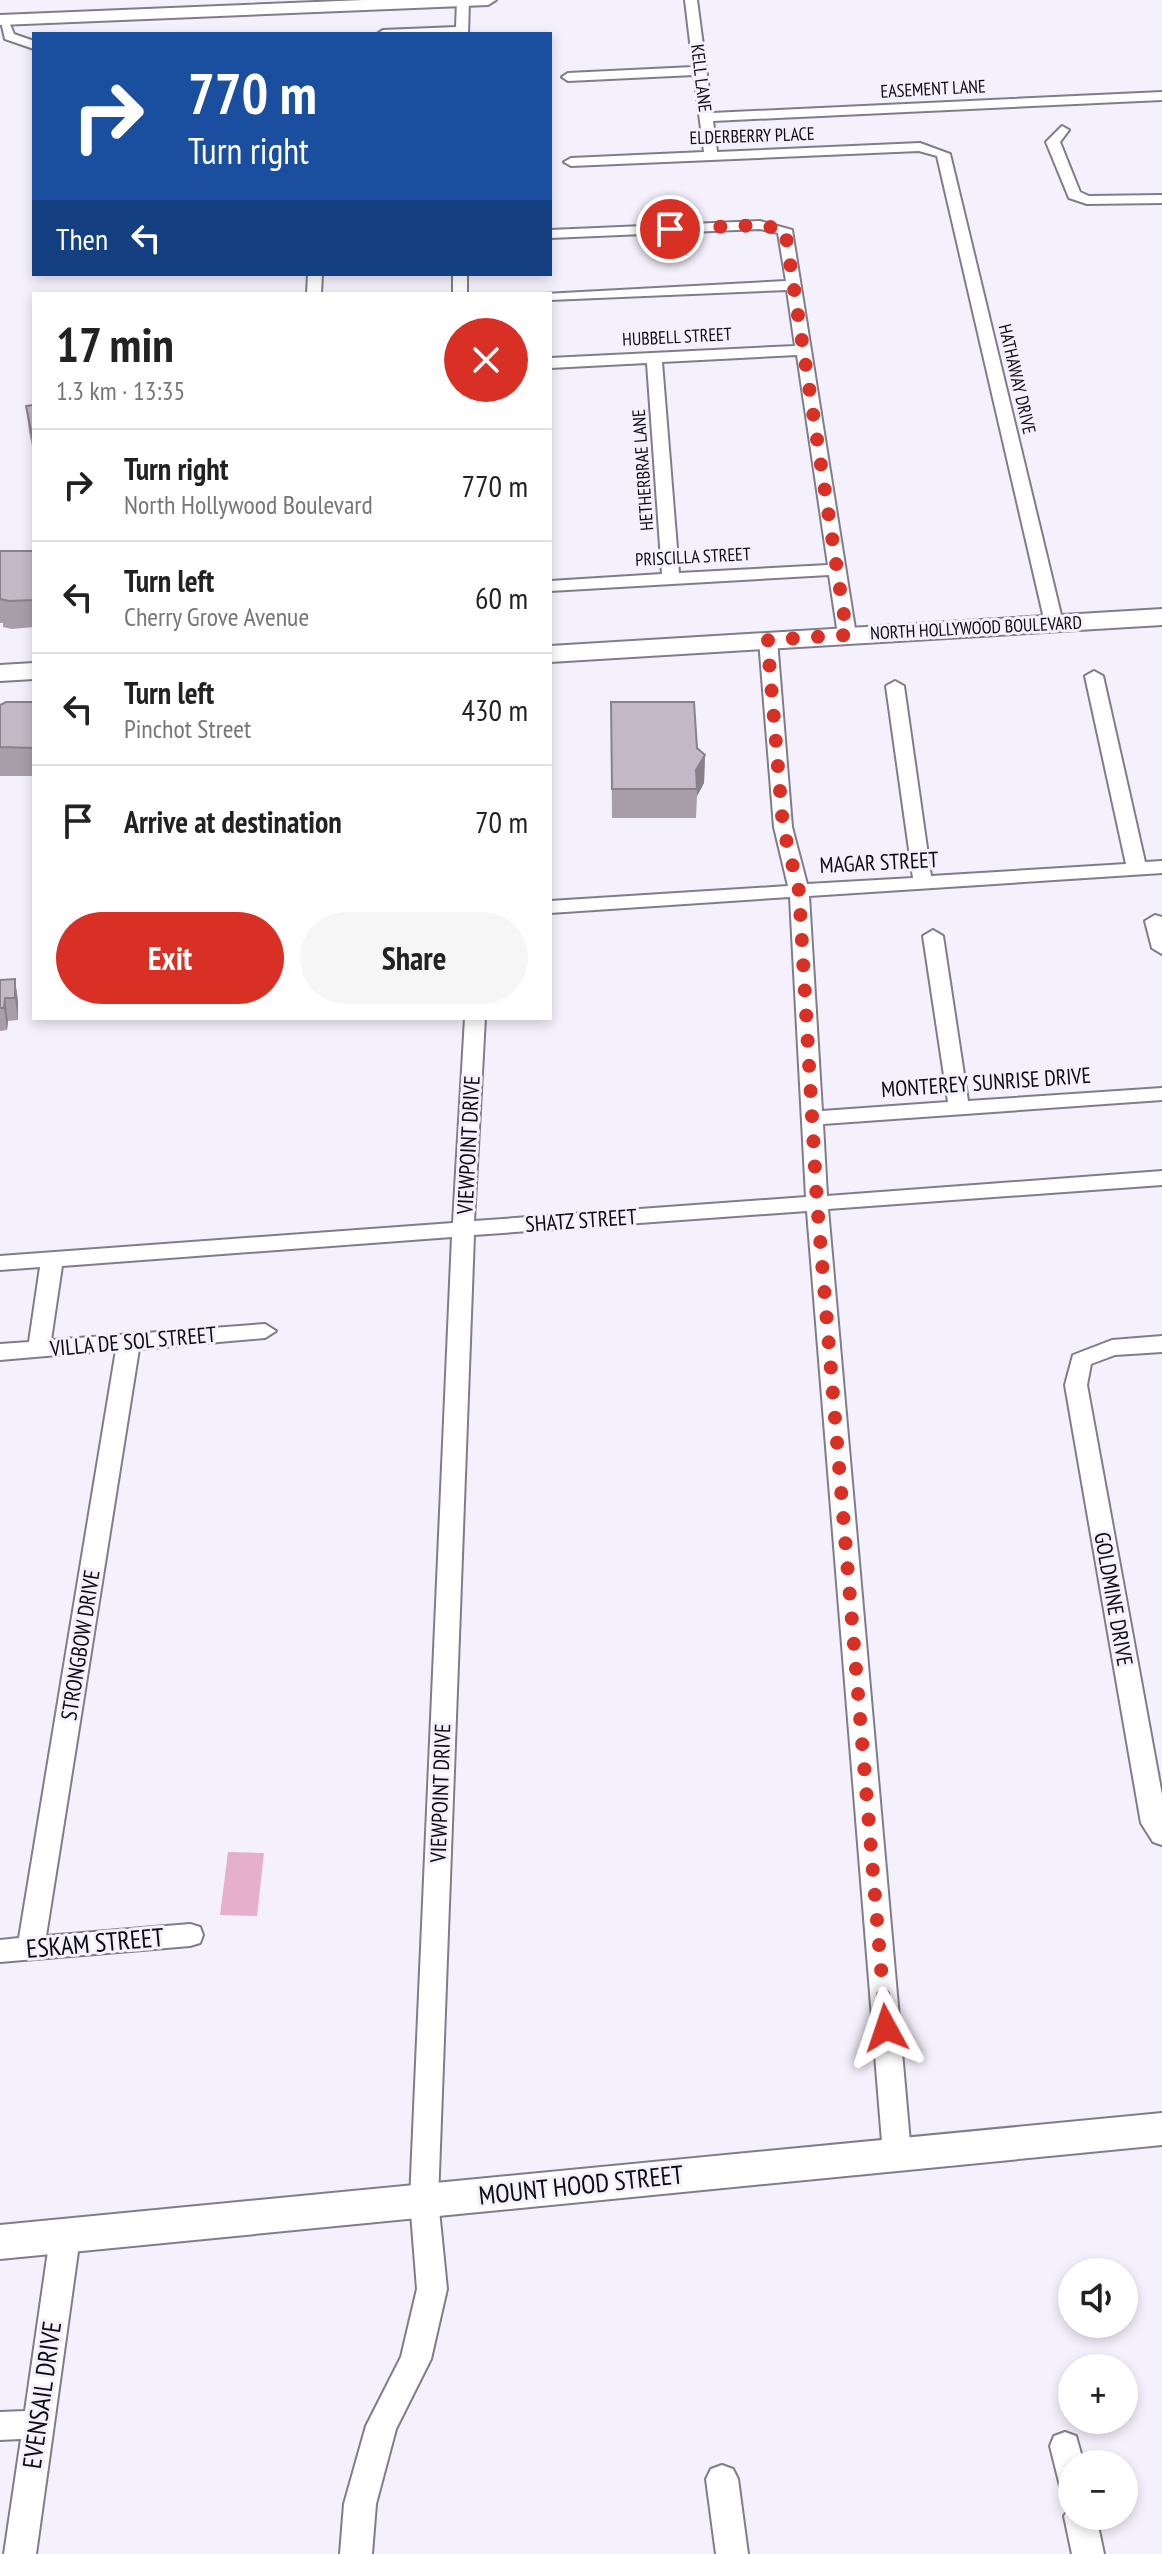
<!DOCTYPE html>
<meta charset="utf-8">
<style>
:root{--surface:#fff;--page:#f6f6f6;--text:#222;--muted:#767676;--line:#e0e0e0;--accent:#d93025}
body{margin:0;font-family:"PT Sans Narrow",sans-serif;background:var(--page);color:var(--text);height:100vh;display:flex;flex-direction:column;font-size:30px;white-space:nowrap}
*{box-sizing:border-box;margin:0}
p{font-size:26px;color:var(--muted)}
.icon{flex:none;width:44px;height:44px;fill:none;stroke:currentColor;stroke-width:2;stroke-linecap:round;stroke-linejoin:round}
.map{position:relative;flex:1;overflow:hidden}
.side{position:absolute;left:32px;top:292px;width:520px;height:728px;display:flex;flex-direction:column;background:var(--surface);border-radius:0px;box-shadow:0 4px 12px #0003}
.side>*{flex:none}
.top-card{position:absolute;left:32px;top:32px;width:520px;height:244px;border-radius:0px;box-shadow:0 4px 12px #0003;background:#1a4fa0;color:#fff;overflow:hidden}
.buttons{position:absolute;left:1058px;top:2258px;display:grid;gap:16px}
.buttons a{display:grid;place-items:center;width:80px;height:80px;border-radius:50%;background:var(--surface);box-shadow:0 4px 12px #0003;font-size:40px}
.pin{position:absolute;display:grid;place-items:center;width:68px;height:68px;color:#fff;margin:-34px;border:4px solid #fff;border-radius:50%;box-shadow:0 2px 8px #0007}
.me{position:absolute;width:88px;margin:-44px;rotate:355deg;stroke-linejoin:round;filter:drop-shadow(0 0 6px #0008)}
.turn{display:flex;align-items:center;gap:28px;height:168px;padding:0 24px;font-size:36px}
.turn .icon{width:104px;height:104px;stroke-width:2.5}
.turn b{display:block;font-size:56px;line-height:68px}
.then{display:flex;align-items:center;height:76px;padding:0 24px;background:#0003;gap:16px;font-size:30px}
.round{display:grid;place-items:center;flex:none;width:84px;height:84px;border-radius:42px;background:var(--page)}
.head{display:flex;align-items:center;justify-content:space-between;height:136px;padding:0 24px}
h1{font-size:48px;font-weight:600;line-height:60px}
.action{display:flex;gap:16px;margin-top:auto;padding:16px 24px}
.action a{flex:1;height:92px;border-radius:48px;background:var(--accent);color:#fff;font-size:32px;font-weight:600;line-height:92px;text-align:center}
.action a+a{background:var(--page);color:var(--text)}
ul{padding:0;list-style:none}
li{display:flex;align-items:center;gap:24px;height:112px;padding:0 24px;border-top:2px solid var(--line)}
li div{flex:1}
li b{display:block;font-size:30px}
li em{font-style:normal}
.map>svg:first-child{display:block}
.green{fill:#e6afcd}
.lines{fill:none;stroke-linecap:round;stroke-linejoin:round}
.street-casing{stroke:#807d8a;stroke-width:4}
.secondary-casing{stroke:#807d8a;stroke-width:4}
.primary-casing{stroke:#807d8a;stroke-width:4}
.street{fill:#fff;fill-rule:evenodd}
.secondary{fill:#fff;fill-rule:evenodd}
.primary{fill:#fff;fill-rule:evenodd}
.wall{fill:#a89ea9}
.shaded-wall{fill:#88818a}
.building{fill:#c3b8c5;stroke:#88818a;stroke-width:2}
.route{stroke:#d93025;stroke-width:14;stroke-dasharray:0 25.2}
.labels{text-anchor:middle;stroke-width:6;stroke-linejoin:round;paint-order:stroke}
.far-street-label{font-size:18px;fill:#0d0c11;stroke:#f4f1fd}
.street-label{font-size:22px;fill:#0d0c11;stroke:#f4f1fd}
.near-street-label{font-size:26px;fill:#0d0c11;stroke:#f4f1fd}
</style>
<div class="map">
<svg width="1162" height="2554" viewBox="0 0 1162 2554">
<rect width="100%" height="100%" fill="#f4f1fd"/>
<path class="green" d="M228 1852 264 1853 257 1916 220 1915Z"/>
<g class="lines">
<g class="street-casing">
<path id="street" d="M685 0H697L712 113 1162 92V100L713 121 717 152 920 143 950 154 1063 623 1060 627H1048L1045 623 937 156 919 151 571 166 564 162 571 158 704 152 694 75 568 81 562 77 568 73 693 67Z
M457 1H469L468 34H377L383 30 456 27Z
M0 17H7L14 34 34 41V49L5 39Z
M1062 126 1069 130 1060 142 1080 192 1089 196 1162 195V203L1087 204 1069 198 1046 142Z
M760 221 792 230 856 635 847 640 838 635 829 575 550 591V581L662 574 647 363 550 368V358L795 346 787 290 550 300V294H544L786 281 778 233 760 229 550 238V230ZM797 355 828 565 679 573 662 362Z
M308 274H322L321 294H307Z
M453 274H467V294H453Z
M768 635 777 640 792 827 807 884 913 878 886 686 895 681 904 686 931 876 1126 864 1085 676 1094 671 1103 676 1145 862 1162 861V873L809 896 822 1111 948 1102 923 936 933 930 943 936 968 1101 1162 1088V1100L823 1124 827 1196 1162 1171V1185L828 1209 911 2154 907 2163 897 2166 887 2163 883 2154 807 1211 474 1235 438 2200 447 2289 431 2359 396 2429 376 2504 372 2554H340L344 2504 366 2426 401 2357 417 2289 410 2200 452 1237 62 1266 51 1340 265 1324 276 1331 265 1338 139 1349 46 1936 190 1924 200 1927 203 1935 200 1943 190 1946 0 1962V1940L19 1938 116 1350 0 1360V1344L29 1342 40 1267 0 1270V1256L453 1223 465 1018H485L474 1221 806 1197 790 897 550 913V901L788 886 774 827 759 640Z
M1155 915 1162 917V954L1152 948 1145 921Z
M1162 1336V1352L1115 1355 1091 1364 1087 1385 1162 1795V1845L1153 1842 1141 1823 1065 1385 1073 1355 1112 1340Z
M65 2224 75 2228 80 2237 36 2554H4L21 2439 0 2440V2412L25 2411 50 2237 55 2228Z
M1065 2432 1076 2436 1084 2464H1072V2494L1061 2490 1050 2446 1054 2436Z
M722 2465 733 2469 738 2479 748 2554H716L706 2479 711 2469Z
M1072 2504V2516H1096L1104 2554H1072L1064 2516Z"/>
</g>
<g class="secondary-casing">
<path id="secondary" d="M364 0H496L488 5 0 25V15Z
M1162 2113V2145L0 2259V2225Z"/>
</g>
<g class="primary-casing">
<path id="primary" d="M1162 609V625L550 662V646Z
M34 663V679L0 681V665Z"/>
</g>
<use href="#street" class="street"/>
<use href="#secondary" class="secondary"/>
<use href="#primary" class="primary"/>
</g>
<path class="wall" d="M34 405V456L29 432 26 406Z
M0 551H34V627L12 629 3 627V623H0Z
M34 702V776H0V705Z
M611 702 697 748 705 755 704 783 697 796 696 818H612Z
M15 979 18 1002V1020L8 1021 7 1030 0 1031V980Z"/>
<path class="shaded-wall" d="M705 755 704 783 697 796 696 770Z
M15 979 18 1002V1020L15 998Z
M5 998 8 1021 7 1030 4 1008Z"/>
<path class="building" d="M34 405V445L26 406Z
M0 551H34V600L9 601 0 599Z
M6 702H34V748L0 747V705Z
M611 702H694L697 748 705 755 696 770 697 789H612Z
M15 979V998H5L4 1008H0V980Z"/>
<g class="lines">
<path class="route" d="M670 229 760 225 785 230 845 622 847 635 768 640V648L783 827 799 891 817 1203 886 2028"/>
</g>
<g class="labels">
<g class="far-street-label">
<text transform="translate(701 78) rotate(83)" y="6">KELL LANE</text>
<text transform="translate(933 89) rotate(-3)" y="6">EASEMENT LANE</text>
<text transform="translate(752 136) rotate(-2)" y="6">ELDERBERRY PLACE</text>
<text transform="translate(677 337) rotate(-3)" y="6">HUBBELL STREET</text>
<text transform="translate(1017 379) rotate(77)" y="6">HATHAWAY DRIVE</text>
<text transform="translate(643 470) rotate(-94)" y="6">HETHERBRAE LANE</text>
<text transform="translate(693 557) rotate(-3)" y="6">PRISCILLA STREET</text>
<text transform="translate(976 628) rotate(-3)" y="6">NORTH HOLLYWOOD BOULEVARD</text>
</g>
<g class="street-label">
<text transform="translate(879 862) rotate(-3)" y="8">MAGAR STREET</text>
<text transform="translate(986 1082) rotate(-4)" y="8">MONTEREY SUNRISE DRIVE</text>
<text transform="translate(468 1145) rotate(-87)" y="8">VIEWPOINT DRIVE</text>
<text transform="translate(581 1220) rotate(-4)" y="8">SHATZ STREET</text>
<text transform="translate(133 1341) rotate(-5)" y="8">VILLA DE SOL STREET</text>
<text transform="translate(1114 1599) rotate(80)" y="8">GOLDMINE DRIVE</text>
<text transform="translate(80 1645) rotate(-81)" y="8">STRONGBOW DRIVE</text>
<text transform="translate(440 1793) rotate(-88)" y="8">VIEWPOINT DRIVE</text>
</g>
<g class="near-street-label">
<text transform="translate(95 1943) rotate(-5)" y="9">ESKAM STREET</text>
<text transform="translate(581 2185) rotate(-6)" y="9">MOUNT HOOD STREET</text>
<text transform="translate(42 2395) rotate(-82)" y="9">EVENSAIL DRIVE</text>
</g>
</g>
</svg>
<div class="buttons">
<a><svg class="icon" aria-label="sound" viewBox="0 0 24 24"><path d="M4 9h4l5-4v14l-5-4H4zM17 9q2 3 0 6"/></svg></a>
<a>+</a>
<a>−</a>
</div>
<div class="pin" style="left:670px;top:229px;background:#d93025"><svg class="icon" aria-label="arrive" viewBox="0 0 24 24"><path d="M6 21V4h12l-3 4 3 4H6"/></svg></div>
<svg class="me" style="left:886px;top:2028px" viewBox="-20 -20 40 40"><path d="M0-17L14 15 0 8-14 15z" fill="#d93025" stroke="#fff" stroke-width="4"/></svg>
<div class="top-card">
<div class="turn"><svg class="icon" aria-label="right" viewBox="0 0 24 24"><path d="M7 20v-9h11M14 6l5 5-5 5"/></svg><div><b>770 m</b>Turn right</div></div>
<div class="then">Then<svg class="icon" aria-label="left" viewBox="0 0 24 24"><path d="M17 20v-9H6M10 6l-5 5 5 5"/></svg></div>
</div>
<section class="side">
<div class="head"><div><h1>17 min</h1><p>1.3 km · 13:35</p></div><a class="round" style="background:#d93025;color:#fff"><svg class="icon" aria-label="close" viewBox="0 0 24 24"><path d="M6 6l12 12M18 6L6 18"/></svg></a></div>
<ul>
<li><svg class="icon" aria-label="right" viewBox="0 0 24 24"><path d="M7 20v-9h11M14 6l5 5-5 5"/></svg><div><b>Turn right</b><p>North Hollywood Boulevard</p></div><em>770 m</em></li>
<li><svg class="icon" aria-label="left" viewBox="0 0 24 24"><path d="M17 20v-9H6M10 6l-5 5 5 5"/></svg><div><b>Turn left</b><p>Cherry Grove Avenue</p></div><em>60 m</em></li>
<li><svg class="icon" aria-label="left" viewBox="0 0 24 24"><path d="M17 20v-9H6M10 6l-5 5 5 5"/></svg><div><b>Turn left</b><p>Pinchot Street</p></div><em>430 m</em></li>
<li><svg class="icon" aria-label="arrive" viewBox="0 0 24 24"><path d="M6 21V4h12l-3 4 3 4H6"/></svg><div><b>Arrive at destination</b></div><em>70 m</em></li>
</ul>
<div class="action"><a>Exit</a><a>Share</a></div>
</section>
</div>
